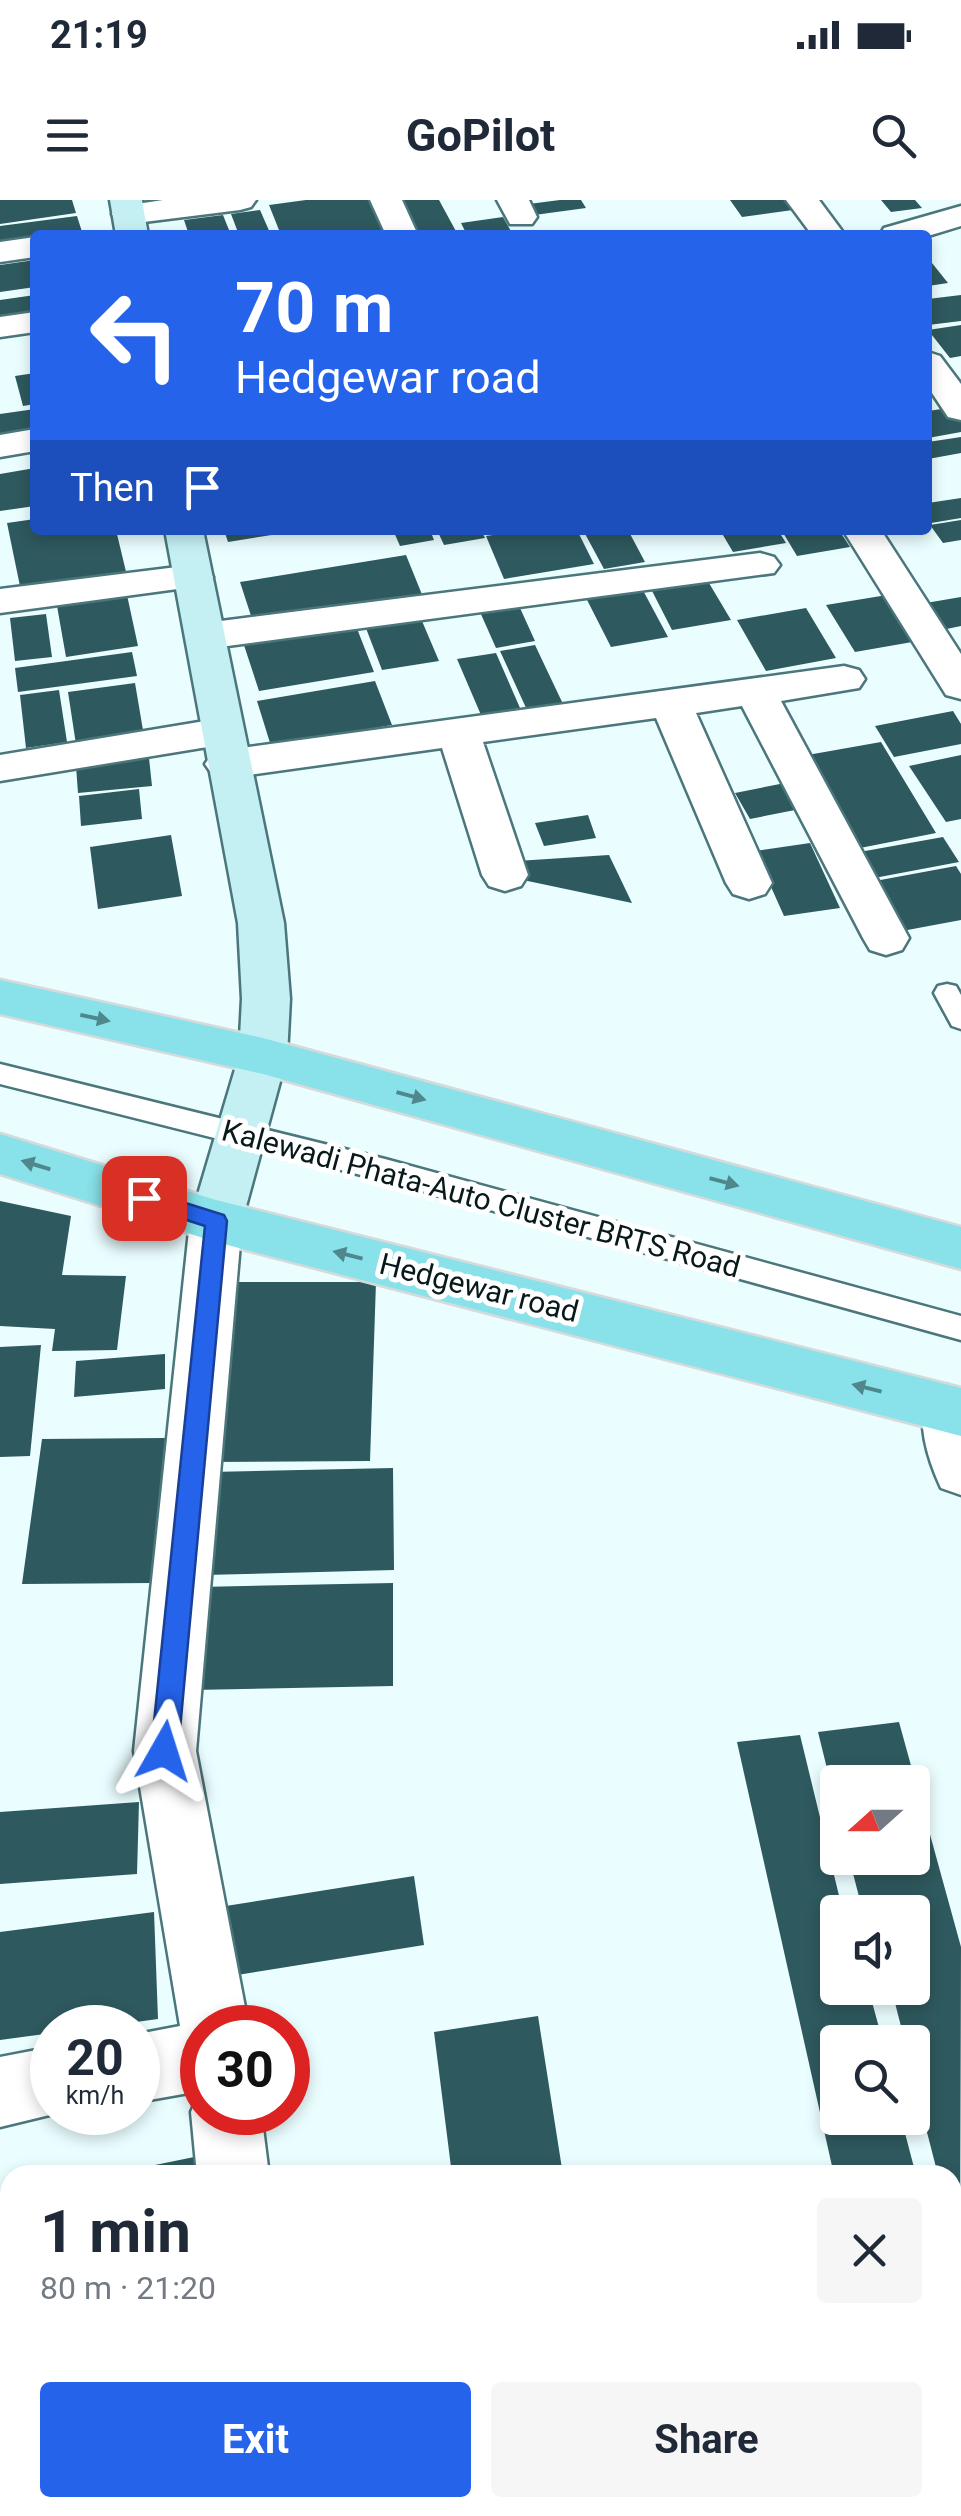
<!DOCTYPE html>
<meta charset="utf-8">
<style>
:root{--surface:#fff;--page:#f6f6f7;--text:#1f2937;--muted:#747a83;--accent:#2563eb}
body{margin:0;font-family:Roboto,sans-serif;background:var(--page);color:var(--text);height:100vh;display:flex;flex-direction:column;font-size:38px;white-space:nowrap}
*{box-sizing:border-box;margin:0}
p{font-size:32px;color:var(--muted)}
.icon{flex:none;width:55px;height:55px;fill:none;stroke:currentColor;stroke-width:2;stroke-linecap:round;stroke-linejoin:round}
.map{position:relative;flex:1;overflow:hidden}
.drawer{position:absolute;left:0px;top:1965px;width:962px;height:352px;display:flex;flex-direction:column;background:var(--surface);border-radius:30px 30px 0 0;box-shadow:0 5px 15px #0003}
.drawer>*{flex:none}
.guide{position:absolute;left:30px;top:30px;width:902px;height:305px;border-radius:10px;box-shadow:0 5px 15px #0003;background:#2563eb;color:#fff;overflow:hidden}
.needle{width:65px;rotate:249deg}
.tools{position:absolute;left:820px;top:1565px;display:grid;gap:20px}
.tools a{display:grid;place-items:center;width:110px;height:110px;border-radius:10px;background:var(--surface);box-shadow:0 5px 15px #0003;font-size:50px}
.speed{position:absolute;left:30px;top:1805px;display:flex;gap:20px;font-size:50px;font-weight:700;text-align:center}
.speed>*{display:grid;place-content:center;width:130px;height:130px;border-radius:50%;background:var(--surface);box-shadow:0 5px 15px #0003;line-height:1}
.speed small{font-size:25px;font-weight:400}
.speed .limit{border:15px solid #d22;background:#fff;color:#111}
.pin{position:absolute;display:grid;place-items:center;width:85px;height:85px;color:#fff;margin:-42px;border-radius:20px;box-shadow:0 5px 15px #0006}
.me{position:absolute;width:110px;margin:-55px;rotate:6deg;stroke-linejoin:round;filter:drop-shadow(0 0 8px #0008)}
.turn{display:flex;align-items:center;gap:35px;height:210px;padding:0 40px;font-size:45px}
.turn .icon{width:130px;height:130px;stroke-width:2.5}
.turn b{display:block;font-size:70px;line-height:85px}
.then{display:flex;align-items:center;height:95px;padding:0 40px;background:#0003;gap:20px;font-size:38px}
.round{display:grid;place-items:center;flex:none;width:105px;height:105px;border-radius:10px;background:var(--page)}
.overview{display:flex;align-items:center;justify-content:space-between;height:170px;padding:0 40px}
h1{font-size:60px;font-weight:700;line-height:75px}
.cta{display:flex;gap:20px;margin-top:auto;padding:20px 40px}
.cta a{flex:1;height:115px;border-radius:10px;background:var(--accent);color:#fff;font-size:40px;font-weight:700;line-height:115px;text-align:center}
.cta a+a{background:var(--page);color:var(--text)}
.status{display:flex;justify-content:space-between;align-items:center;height:70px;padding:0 50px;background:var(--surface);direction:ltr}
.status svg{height:28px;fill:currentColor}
header{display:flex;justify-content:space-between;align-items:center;height:130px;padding:0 40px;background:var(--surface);font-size:45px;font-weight:700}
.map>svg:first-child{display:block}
.building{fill:#2e595e}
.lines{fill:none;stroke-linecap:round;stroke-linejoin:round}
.service-casing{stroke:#4b767b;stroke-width:5}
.minor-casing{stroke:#4b767b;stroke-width:5}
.secondary-casing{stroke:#4b767b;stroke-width:5}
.primary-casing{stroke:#d7dadb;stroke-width:5}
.service{fill:#fff;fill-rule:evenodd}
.minor{fill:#fff;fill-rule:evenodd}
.secondary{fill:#c4f0f4;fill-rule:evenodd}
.primary{fill:#89e2e9;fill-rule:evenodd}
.oneway{fill:#4e888c}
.route{fill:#2563eb;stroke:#184099;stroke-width:2.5}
.labels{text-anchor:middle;stroke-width:10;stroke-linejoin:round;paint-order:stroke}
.street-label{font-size:30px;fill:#07191b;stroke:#fff}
</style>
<div class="status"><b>21:19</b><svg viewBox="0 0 49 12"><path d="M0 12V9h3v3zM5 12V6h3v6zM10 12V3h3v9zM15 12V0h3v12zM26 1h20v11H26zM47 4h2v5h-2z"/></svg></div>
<header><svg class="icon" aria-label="menu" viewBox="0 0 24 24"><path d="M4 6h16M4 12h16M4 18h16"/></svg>GoPilot<svg class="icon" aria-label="search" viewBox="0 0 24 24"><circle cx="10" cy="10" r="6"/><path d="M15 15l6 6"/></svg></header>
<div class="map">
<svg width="961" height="2316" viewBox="0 0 961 2316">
<rect width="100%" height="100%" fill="#eafdff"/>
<path class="building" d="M0 0H72L76 13 0 24Z
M306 0H371L388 35H281L269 5Z
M396 0H439L458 35H413Z
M560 0H581L586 8 527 16 521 5Z
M730 0H794L800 9 742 17Z
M881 0H915L922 8 891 12Z
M260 10 271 35H239L231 14Z
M223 15 231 35H189L184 20Z
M77 16 83 35H35V46L0 50V26Z
M503 17 512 33 467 35 461 23Z
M928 58 948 83 928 86Z
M35 60V87L0 92V65Z
M35 95V120L0 125V100Z
M961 95V121L928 125V99Z
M961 125V156L950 158 928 130Z
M35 173V204L23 206 15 176Z
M955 207 961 215V232L928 238V211Z
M35 209V238L0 244V214Z
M961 237V253L928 259V242Z
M35 268V306L0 311V274Z
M961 298V318L931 323 928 303Z
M35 319V330H116L128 380 22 396 7 323Z
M961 320V340L943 343 930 325Z
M224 330H277L278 334 228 342Z
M393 330H430L434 340 400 346Z
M437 330H481L485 338 444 345Z
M526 330H577L594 364 504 379 486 336Z
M583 330H628L645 362 604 369Z
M720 330H778L786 343 733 352Z
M839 330 850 347 797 356 782 331Z
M406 355 423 397 254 425 240 382Z
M706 378 731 420 672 430 650 387Z
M639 383 668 437 611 447 583 392Z
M127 395 138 446 66 457 57 406Z
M887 395 918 441 855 452 826 405Z
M515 397 535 441 496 448 476 403Z
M961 397V426L932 432 914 405Z
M806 408 836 458 766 471 737 420Z
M46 414 52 457 15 461 10 418Z
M419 414 439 461 382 470 364 423Z
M354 421 374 472 259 491 242 439Z
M535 445 563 504 527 510 500 451Z
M132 452 137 476 18 492 15 468Z
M496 453 520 508 481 515 457 459Z
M375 481 392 525 271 546 257 501Z
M135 483 145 542 77 551 68 492Z
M59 490 67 542 26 548 20 495Z
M953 511 961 524V544L894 557 875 526Z
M881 542 936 633 855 649 802 556Z
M961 555V619L946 622 909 566Z
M149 558 152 586 78 593 76 566Z
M785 583 800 609 750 619 735 593Z
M139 589 142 619 81 626 79 596Z
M588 615 596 638 544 646 535 623Z
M171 635 182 696 98 709 90 647Z
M943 637 959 662 869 679 854 653Z
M810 643 840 708 784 716 755 651Z
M609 655 632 703 523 680 517 661Z
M956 666 961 674V720L902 731 875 681Z
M0 1001 71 1016 62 1075 126 1076 117 1150 52 1151 55 1129 0 1126Z
M220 1082H376L370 1261 204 1262Z
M41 1145 30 1256 0 1257V1147Z
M165 1154V1189L74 1197 76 1161Z
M165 1238 151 1383 22 1384 42 1239Z
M393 1268 394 1370 204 1375 210 1272Z
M393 1383V1486L192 1490 199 1387Z
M899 1522 961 1747 960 2059 952 2031V1975H938L912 1874V1842H905L894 1799 872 1802 883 1842H838V1918H901L916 1975H834L737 1542 800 1535 843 1712H838V1788H912V1712H863L849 1658H912V1582H838L836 1605 818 1532Z
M139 1602 137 1674 0 1684V1612Z
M414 1676 424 1745 218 1778 213 1708Z
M154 1712 158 1819 92 1828H52V1833L0 1840V1732Z
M538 1816 563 1975H452L434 1832Z
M204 1955 206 1975H116V1973Z
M10 1995V2186L3 2188 0 1997Z
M315 2308H614L615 2316H316Z"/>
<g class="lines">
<g class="service-casing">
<path id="service" d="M947 784 956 786 961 795V829L952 826 934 793 938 786Z
M0 864 385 959 961 1116V1140L385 981 0 884Z"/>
</g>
<g class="minor-casing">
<path id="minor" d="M163 0H256L251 7 240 10 128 24 117 21 112 14 117 7Z
M370 0H402L418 35H386Z
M497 0H529L537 17 532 24H510Z
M786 0H819L845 35H812Z
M961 6V26L928 36 880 35 884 28Z
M35 37V57L0 62V42Z
M35 112V132L0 137V117Z
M928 152 940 156 961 184V220L948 217 928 187Z
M35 229V251L0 257V235Z
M843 330H881L961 454V499L946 495Z
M760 353 774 357 780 365 774 373 205 449 191 445 185 436 191 427 205 423Z
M193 365 207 369 213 377 207 385 0 413V389Z
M844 466 859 470 865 479 859 488 781 501 909 738 902 750 886 755 870 750 863 738 742 506 696 513 772 683 765 694 749 699 733 694 726 683 656 518 483 542 528 675 521 686 505 691 489 686 482 675 442 548 227 578 212 574 205 564 212 554 227 550Z
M223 518 238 522 244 532 238 542 0 581V555Z
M216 1000 234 1006 242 1021 196 1551 249 1828H202V1912H261L269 1975H197L191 1912 200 1891 138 1902V1834L180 1826 134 1551 190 1021 198 1006Z
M948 1185 961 1190V1295L941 1288C928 1260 915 1220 928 1192Z
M52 1847V1912H62L0 1927V1857Z
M229 2308H307L308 2316H230Z"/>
</g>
<g class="secondary-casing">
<path id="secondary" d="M110 0H142L148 35H116Z
M165 330H203L284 723 290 799 287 856 242 1021 234 1036 216 1042 198 1036 190 1021 239 856 242 799 238 723Z"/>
</g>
<g class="primary-casing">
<path id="primary" d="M0 780 263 838 961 1027V1069L263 874 0 814Z
M0 934 216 1000 961 1188V1236L216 1042 0 974Z"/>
</g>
<use href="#service" class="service"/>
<use href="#minor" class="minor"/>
<use href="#secondary" class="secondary"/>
<use href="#primary" class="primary"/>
</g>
<defs><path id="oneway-solid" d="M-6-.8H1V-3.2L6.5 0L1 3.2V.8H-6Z" transform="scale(2.5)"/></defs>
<g class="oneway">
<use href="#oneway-solid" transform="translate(95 818) rotate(12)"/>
<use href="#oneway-solid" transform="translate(411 896) rotate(15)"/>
<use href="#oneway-solid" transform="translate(36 965) rotate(-163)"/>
<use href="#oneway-solid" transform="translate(724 982) rotate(15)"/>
<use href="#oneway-solid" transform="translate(348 1055) rotate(-166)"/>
<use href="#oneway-solid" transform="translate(867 1188) rotate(-166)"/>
</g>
<path class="route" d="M144 990 224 1015 227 1021 178 1551 174 1560 164 1563 155 1560 151 1551 205 1026 137 1004 134 998 137 993Z"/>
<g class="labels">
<g class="street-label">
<text transform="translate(481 999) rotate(15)" y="10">Kalewadi Phata-Auto Cluster BRTS Road</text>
<text transform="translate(479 1088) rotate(14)" y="10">Hedgewar road</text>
</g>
</g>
</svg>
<div class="tools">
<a><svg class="needle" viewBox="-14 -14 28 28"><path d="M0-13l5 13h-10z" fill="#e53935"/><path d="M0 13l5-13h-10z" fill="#747a83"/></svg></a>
<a><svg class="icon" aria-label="sound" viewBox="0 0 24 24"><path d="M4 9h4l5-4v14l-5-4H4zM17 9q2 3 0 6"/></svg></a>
<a><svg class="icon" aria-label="search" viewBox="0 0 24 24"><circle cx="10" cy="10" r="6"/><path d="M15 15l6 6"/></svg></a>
</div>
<div class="speed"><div>20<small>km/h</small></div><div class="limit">30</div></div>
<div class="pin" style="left:144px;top:998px;background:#d93025"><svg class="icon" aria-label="arrive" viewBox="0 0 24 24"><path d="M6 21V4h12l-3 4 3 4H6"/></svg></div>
<svg class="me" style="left:164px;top:1551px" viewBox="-20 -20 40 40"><path d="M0-17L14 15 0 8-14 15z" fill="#2563eb" stroke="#fff" stroke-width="4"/></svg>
<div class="guide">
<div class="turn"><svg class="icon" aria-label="left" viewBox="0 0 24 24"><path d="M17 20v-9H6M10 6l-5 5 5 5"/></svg><div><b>70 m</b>Hedgewar road</div></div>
<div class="then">Then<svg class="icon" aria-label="arrive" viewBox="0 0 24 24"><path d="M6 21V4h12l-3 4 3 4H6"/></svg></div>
</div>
<section class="drawer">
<div class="overview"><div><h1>1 min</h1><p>80 m · 21:20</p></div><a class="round"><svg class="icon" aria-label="close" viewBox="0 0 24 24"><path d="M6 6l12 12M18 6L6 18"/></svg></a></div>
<div class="cta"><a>Exit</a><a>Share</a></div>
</section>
</div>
